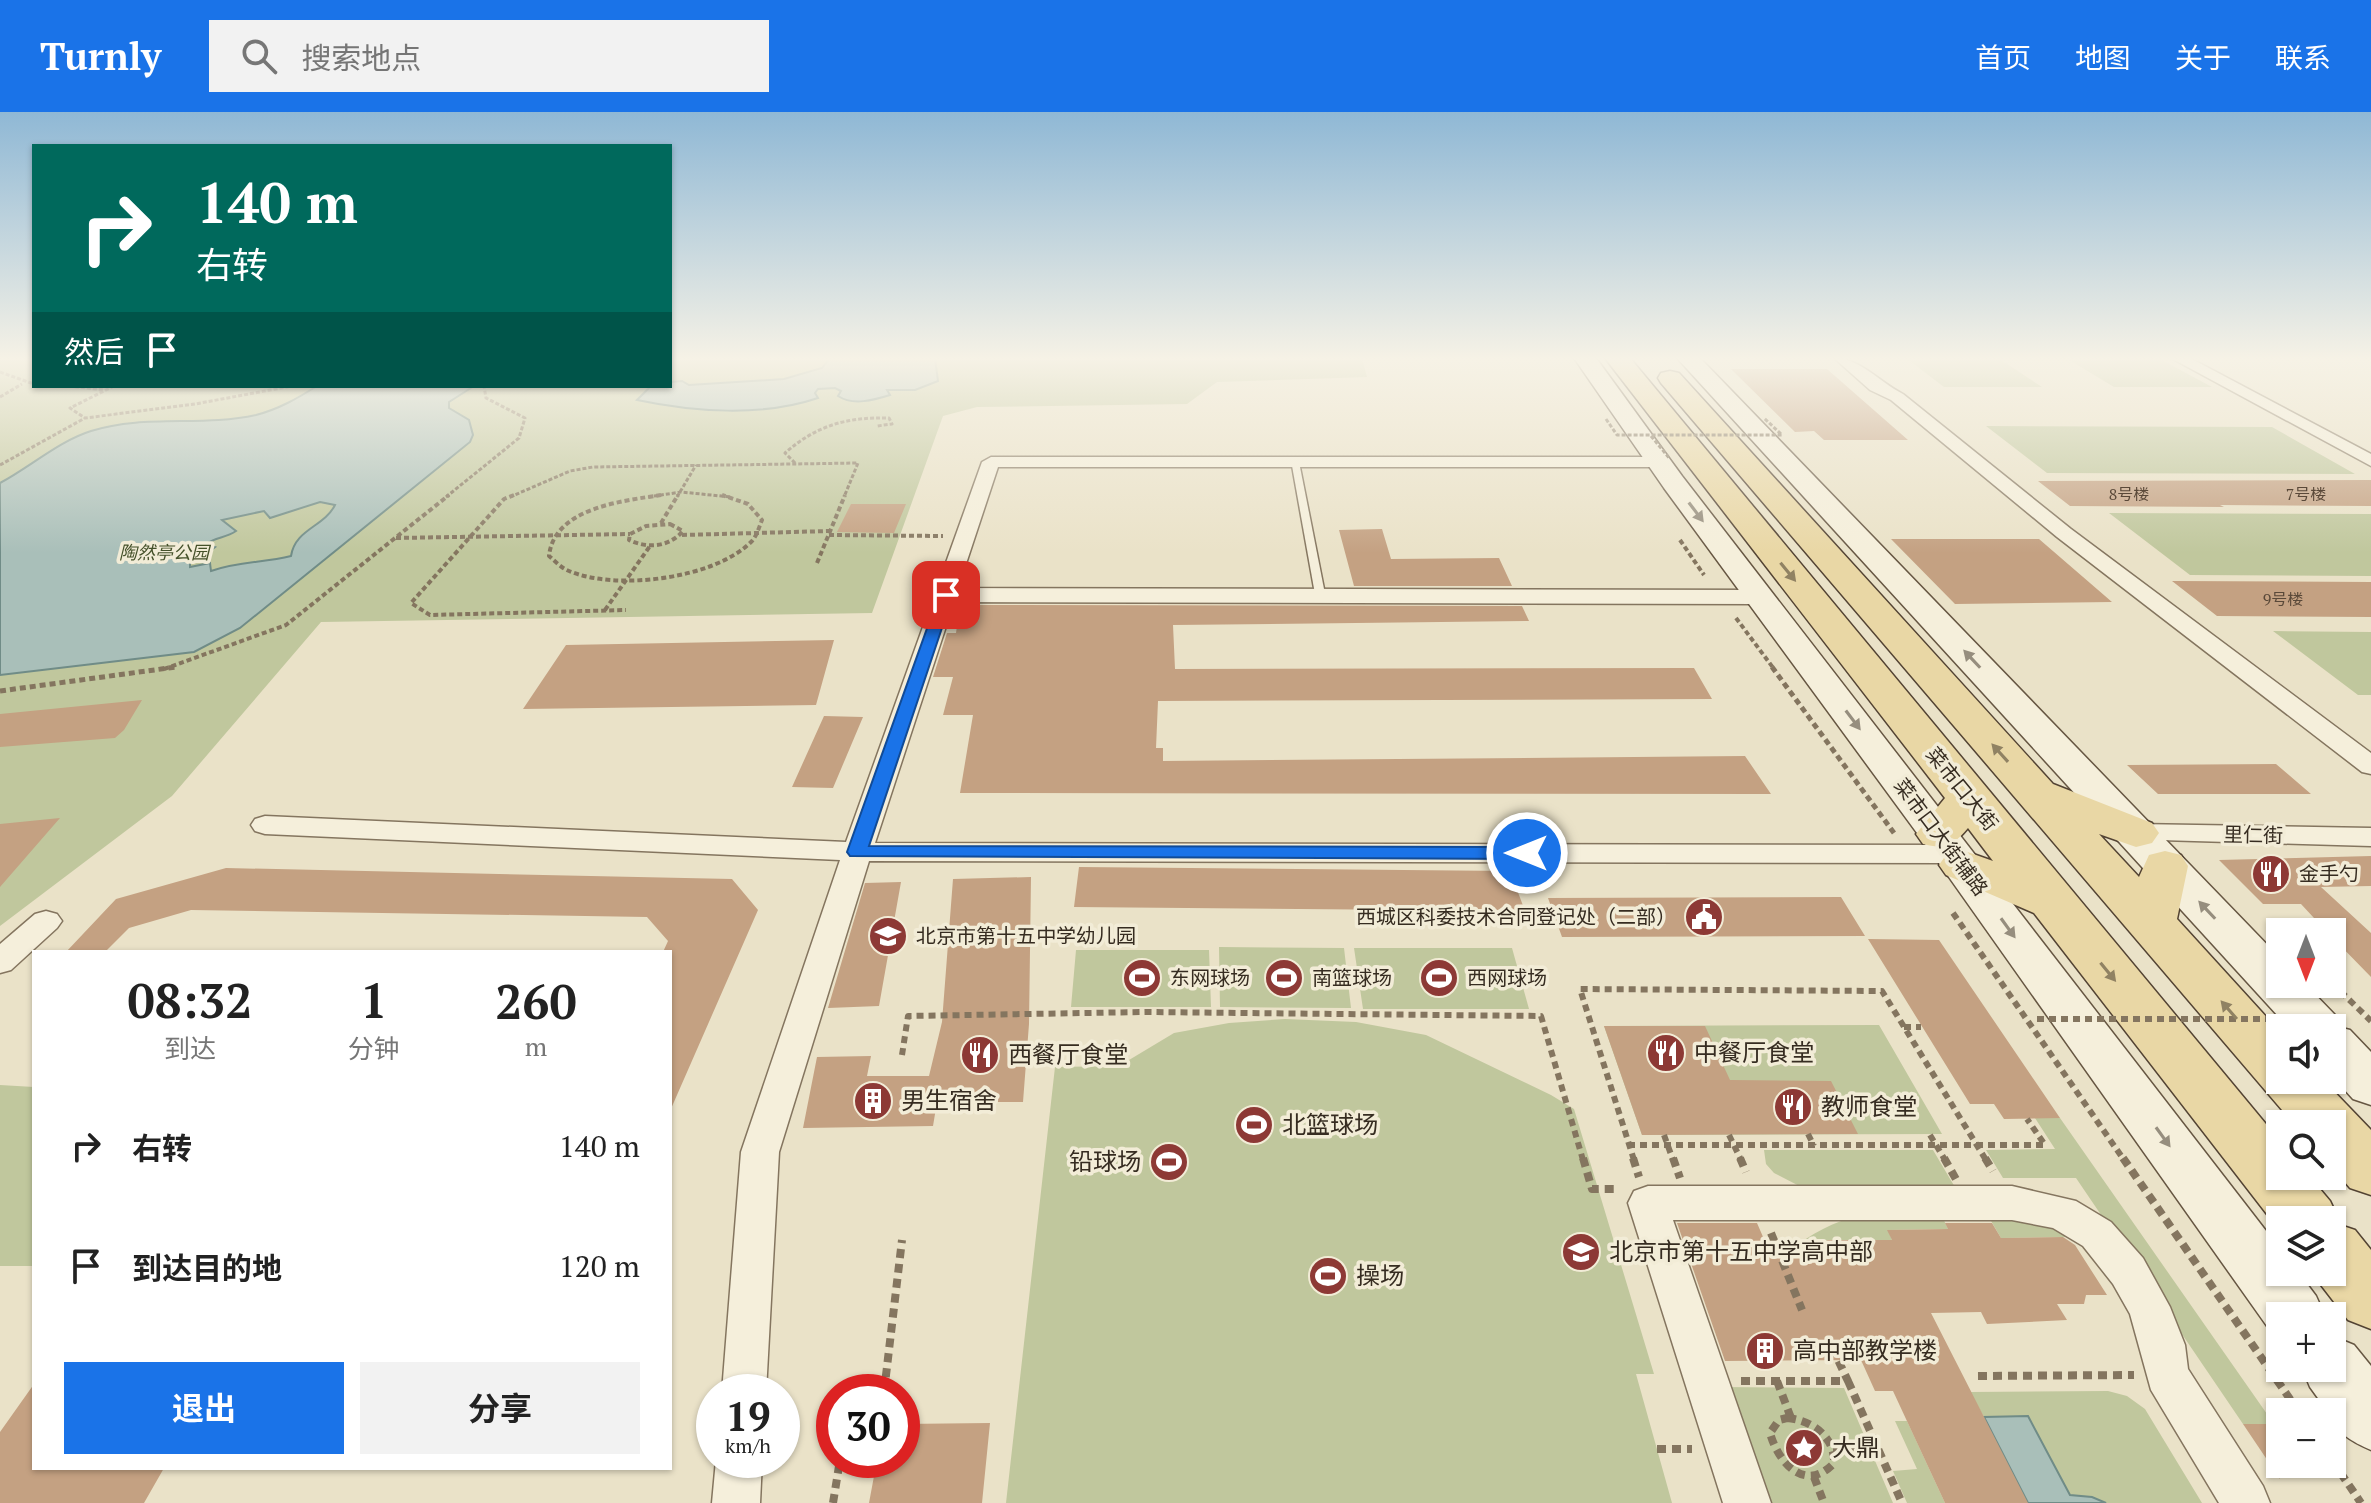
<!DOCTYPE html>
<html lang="zh">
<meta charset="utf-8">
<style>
:root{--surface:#fff;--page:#f2f2f2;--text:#222;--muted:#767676;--accent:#1a73e8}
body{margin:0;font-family:"PT Serif","Noto Sans SC",serif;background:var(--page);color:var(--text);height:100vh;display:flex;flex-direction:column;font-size:30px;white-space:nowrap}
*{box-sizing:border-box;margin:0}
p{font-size:26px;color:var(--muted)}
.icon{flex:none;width:44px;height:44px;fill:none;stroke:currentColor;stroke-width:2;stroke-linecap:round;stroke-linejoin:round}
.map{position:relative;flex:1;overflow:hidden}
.panel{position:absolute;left:32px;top:838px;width:640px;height:520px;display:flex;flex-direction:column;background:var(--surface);border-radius:0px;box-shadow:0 2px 6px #0004}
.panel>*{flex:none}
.guide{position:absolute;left:32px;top:32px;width:640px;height:244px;border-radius:0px;box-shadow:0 2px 6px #0004;background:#00695c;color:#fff;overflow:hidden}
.needle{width:52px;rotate:180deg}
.controls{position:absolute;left:2266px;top:806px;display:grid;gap:16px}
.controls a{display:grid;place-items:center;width:80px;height:80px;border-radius:0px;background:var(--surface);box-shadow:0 2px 6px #0004;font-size:40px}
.speed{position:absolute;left:696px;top:1262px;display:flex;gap:16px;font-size:40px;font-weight:700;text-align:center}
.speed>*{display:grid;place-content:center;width:104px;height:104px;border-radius:50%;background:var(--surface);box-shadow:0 2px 6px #0004;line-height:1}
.speed small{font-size:20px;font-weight:400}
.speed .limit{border:12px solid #d22;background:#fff;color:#111}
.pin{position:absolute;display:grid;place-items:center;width:68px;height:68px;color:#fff;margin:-34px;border-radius:16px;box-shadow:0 4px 12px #0006}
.me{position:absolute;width:88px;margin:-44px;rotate:270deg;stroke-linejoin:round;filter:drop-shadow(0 0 6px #0008)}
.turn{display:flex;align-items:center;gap:28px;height:168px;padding:0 32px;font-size:36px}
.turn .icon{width:104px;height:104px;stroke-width:2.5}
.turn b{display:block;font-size:56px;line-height:68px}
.then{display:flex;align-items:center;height:76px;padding:0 32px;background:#0003;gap:16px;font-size:30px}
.eta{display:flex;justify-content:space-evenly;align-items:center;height:136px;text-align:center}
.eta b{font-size:48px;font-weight:700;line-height:56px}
.cta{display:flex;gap:16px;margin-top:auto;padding:16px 32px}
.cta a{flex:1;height:92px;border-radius:0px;background:var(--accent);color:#fff;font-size:32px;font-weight:700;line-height:92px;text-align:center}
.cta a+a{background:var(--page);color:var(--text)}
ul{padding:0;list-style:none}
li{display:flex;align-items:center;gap:24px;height:120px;padding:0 32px}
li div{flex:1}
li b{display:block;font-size:30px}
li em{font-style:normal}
header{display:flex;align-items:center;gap:48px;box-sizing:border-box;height:112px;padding:0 40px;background:var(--accent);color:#fff}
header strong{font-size:38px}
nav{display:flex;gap:44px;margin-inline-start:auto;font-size:28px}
.search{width:560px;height:72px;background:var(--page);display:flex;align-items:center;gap:20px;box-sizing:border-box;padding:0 28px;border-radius:0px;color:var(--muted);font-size:30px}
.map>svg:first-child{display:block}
.green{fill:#c0c79d}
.water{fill:#a9bfb9;stroke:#708c87;stroke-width:2;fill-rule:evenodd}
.building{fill:#c4a182}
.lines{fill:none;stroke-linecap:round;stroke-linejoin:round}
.lane-casing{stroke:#84755f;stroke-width:3}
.street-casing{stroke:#84755f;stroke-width:3}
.secondary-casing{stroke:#665642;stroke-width:3}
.primary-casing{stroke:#534333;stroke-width:3}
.path-far4{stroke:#84755f;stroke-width:3;stroke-dasharray:4 2;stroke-linecap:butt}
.path-far3{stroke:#84755f;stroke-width:4;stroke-dasharray:5 3;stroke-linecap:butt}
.path-far2{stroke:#84755f;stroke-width:5;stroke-dasharray:6 4;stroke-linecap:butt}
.path-far1{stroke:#84755f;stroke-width:6;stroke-dasharray:7 5;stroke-linecap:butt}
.path{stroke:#84755f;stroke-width:8;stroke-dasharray:9 6;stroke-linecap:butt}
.lane{fill:#f5efdb;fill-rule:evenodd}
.street{fill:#f5efdb;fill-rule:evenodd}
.secondary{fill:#f5efdb;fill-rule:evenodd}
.primary{fill:#e9d7a5;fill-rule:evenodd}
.path-bridge-far2{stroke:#84755f;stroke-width:3;stroke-dasharray:4 2;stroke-linecap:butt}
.path-bridge-far1{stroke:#84755f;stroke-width:6;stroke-dasharray:7 5;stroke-linecap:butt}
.path-bridge{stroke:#84755f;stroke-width:8;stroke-dasharray:9 6;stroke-linecap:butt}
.oneway{fill:#968e7e}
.oneway2{fill:#908263}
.route{fill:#1a73e8;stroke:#114b97;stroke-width:2}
.labels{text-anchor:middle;stroke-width:7;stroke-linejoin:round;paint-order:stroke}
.number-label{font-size:16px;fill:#5a4939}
.far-park-label{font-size:18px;font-style:italic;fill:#45512a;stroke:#f2ecd7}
.street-label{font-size:20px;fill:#362c21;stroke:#f2ecd7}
.poi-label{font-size:20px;fill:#362c21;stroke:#f2ecd7;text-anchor:start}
.near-poi-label{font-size:24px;fill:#362c21;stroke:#f2ecd7;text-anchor:start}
</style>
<header>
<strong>Turnly</strong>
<div class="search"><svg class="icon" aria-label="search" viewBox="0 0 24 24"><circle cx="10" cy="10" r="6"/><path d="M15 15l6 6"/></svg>搜索地点</div>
<nav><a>首页</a><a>地图</a><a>关于</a><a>联系</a></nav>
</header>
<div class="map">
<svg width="2371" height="1391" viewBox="0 0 2371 1391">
<rect width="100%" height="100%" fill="#eae2c8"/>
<path class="green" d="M0 246H34V274H670V246H1362L1367 265 1217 270 1187 292 977 295 943 304 872 501 321 510 172 684 0 814Z
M1906 246H1998L2042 275H1944Z
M2066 246H2158L2212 275H2114Z
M1986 314 2272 315 2355 362 2047 361Z
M2109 401 2371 402V464L2190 463Z
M2273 519 2371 520V583H2358Z
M1219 835 1344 836 1351 896 1220 895Z
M1354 836H1512L1529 897H1363Z
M1076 838H1209L1211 895H1071Z
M1285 907 1356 910 1426 923 1551 983 1574 997 1654 1262H1636L1672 1391H1006L1055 955 1119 954 1174 921 1229 911Z
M1879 913 1942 1022 1642 1023 1604 914Z
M0 973 34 975 33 1154H0Z
M2035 1006H2060L2274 1312H2243L2076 1066H2003L1986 1038 2055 1037Z
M1764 1038H1933L1959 1082 1805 1077 1774 1061 1766 1052Z
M1938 1096 2050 1107 2062 1112 2070 1125 2001 1126 1987 1102H1941L1948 1117 1888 1118 1892 1128H1828L1832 1140 1786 1141C1839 1100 1874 1098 1938 1096Z
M1718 1275 1844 1276 1893 1391H1756Z
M2108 1279 2127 1284 2145 1297 2202 1391H2106L2070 1383 2028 1305H1984L1970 1280Z
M1895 1309H1907L1945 1391H1907L1893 1359 1917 1357Z"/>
<path class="water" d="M830 246H935L938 269 915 278H887L890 283C874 288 853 294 838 284L841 279 835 276 818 277 815 281 818 286C762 305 694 300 637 288L650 275 670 274V270L682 269 689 273 784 267 822 256Z
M317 274H474L449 290V296L469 308 473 323 470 330 240 516 194 540 0 563V371C30 355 59 329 91 319 144 302 202 315 256 303 279 297 298 286 317 274ZM320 390 335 393C324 415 295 417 291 444 263 451 239 449 211 459L210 451 190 455V446L206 442 215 435 206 432C216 425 226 426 236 419L222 408 264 399 270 406Z
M2028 1304 2070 1383 2092 1385 2106 1391H2028L1984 1305Z"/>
<path class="building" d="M1731 257H1827L1908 328H1824L1814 319 1795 320Z
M2371 368V394L2220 393 2224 395 2070 394 2038 369Z
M851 392H906L894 421 837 420Z
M1382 417 1391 447 1499 446 1512 474H1354L1339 418Z
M1891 427H2039L2112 490 1955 492Z
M2172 469 2371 470V505L2217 504Z
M960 493 1522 494 1529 509 1173 513 1175 557 1694 556 1712 587 1158 589 1156 636H1163V649L1745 644 1771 682 960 681 973 603H943L953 565H933L947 521H956Z
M834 528 816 593 523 597 566 533Z
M142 588 124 618 115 626 0 635V602Z
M824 604 863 605 833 676 792 675Z
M2276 652 2311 682H2158L2127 653Z
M60 706 0 775V712Z
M2371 744V774L2321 775 2371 821V865L2332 825V820H2327L2301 792H2263L2219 748Z
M1079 755 1510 759 1525 799 1074 795Z
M226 756 732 767 758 798 670 999V840H663L668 829 647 805 191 798 129 816 105 840H66L116 787Z
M1031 765 1029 912 1023 990H937L933 1014 803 1016 817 945 871 944 867 964H929L942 910 953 767Z
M901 770 879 894 828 896 865 771Z
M1841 785 1865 824 1562 825 1548 786Z
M1868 827 1939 828 2060 1006 2004 1007 1994 992H1970Z
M1604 914H1705L1730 968 1831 969 1858 1022 1642 1023Z
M1677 1111H1757L1770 1141 1832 1140 1827 1128H1892L1887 1118 1948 1117 1945 1111H1992L2001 1126 2063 1125 2075 1133 2107 1183H2086L2084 1192H2057L2067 1208 1987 1212 1981 1200 1931 1201 2028 1391H1945L1893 1279H1875L1861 1248 1725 1249Z
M34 1272V1356H164L144 1391H0V1320Z
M990 1311 982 1391H869L877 1348H902V1312Z
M2243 1312H2274L2280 1319V1367Z"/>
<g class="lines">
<g class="lane-casing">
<path id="lane" d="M1291 348 1299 350 1325 482 1320 485 1315 482Z"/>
</g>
<g class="street-casing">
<path id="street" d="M1834 246C1860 246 1879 270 1903 282L2071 417 2371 641V662L2362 660 2057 425 1891 288 1870 278Z
M2171 246H2190L2371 342V354Z
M991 345H1659L1668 350 1659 355H998L958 476 1761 478 1772 485 1761 492 954 490 875 731 1954 733 1964 735 1969 742 1964 749 1954 751 869 749 779 1040 766 1280H722L741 1040 840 748 265 722 255 719 251 713 255 707 265 704 846 730 982 350Z
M2136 712 2371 716V734L2126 727 2122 721 2126 715Z
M46 799 57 802 62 809 57 816 11 858 0 861V832L35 802Z
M1648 1074H2012L2076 1089 2111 1110 2143 1146 2170 1195 2185 1233 2188 1257 2263 1374 2270 1391H2219L2151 1278 2130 1202 2113 1172 2083 1134 2053 1116 2012 1108H1673L1771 1391H1723L1628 1091 1634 1079Z
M716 1348H762L760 1391H712Z"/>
</g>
<g class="secondary-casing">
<path id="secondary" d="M1574 246H1596L1682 364 2280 1137V1160H2298L2316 1184 2325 1204H2280V1226L2274 1224 1939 751 1664 376Z
M1677 246H1700L2280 846V872H2305L2335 903 2342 916 2350 918 2371 940V993L2353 987 2332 964V916H2289Z
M2332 1224 2354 1233 2371 1254V1338C2353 1330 2334 1321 2332 1300H2328L2310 1275 2302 1256H2332Z"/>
</g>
<g class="primary-casing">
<path id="primary" d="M1605 246H1630L2280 1029V1064H2309L2330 1089 2339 1108 2337 1112 2355 1118 2371 1138V1217L2348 1208 2311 1160H2332V1108H2280V1119L2034 801 1946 763 1939 753 1946 743 1962 738 1993 749 1968 716C1954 733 1945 738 1923 732L1916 722 1945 686Z
M1670 259 1679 261 2053 672 2152 711 2159 721 2152 731 2136 735 2099 722 2139 765 2149 743 2165 739 2181 743 2188 754 2177 807 2280 920V968H2323L2371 1018V1083L2350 1076 2332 1055V1012H2294L1661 271 1658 266 1661 261Z"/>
</g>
<path class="path-far4" d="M0 260 34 272
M69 274 104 278
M114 274 70 296 85 306 195 292 292 274
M0 285 22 272
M795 351 785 341C817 313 847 305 889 306L892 312 877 314
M0 353 85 306
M446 385 519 326 525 306 486 286 484 274
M510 385 570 359 593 355 858 351 844 385
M648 385 681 380 731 385
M677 385 696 353"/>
<path class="path-far3" d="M514 383 504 387 411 491 430 503 626 498
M661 383C622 389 554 396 549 444 555 449 561 456 569 459 616 479 714 467 751 430 757 424 759 415 762 408L748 392 722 383
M661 411 678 383
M670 412 683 419C669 435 648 437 629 428L630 422 646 414Z
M682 423 830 419
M829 423 943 424
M396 426 630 422
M1680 428 1704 463
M817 451 845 383
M605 498 650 434
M1736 506 1774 557
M164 557 286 513 449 383"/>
<path class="path-far2" d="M1772 555 1894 721
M0 579 176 555"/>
<path class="path-far1" d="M1953 801 2124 1048
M2332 871 2371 909
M1904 915H1921
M902 943 908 904 1145 900 1541 904 1583 1048
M1808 1022 1814 1034
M1729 1023 1741 1048
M1628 1033H2045L2027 1007
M1634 1048 1580 877 1882 879 1986 1048"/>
<path class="path" d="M1583 1046 1592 1077H1619
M1633 1046 1639 1065
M1740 1046 1746 1060
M1985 1046 1993 1059
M2123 1046 2299 1300
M1771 1121 1802 1198
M1978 1264 2134 1263
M1741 1269H1848L1829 1229
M1777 1269 1791 1306
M1848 1269 1902 1391
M884 1280 902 1128
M1787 1306C1812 1308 1835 1325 1834 1351 1805 1382 1778 1350 1770 1321L1779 1308Z
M1833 1336H1879
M1657 1337H1692
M2332 1348 2361 1391
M1814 1365 1824 1391
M833 1391 840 1348"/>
<use href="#lane" class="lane"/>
<use href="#street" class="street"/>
<use href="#secondary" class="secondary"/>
<use href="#primary" class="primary"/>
<path class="path-bridge-far2" d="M1606 307 1617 323H1782L1764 306
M1651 324 1670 347"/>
<path class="path-bridge-far1" d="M2037 907H2342
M1664 1023 1673 1048
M1930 1023 1945 1048"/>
<path class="path-bridge" d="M1673 1046 1680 1066
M1944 1046 1957 1069"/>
</g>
<defs><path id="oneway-solid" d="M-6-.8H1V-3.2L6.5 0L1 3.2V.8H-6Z" transform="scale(2)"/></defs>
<g class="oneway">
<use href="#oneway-solid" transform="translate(1696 400) rotate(53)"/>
<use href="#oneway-solid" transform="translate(1972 547) rotate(-133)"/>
<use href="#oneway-solid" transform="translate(1853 608) rotate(53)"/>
<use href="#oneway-solid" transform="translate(2207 798) rotate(-133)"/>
<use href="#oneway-solid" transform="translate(2008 816) rotate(54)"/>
<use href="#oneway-solid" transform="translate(2163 1025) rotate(54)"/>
</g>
<g class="oneway2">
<use href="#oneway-solid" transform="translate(1788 460) rotate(51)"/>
<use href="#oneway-solid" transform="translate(2000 641) rotate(-132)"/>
<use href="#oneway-solid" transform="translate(2108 860) rotate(51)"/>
<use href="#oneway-solid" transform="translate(2229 898) rotate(-131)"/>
</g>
<linearGradient id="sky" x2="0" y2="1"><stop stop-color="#8fb8d5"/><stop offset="0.56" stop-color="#f6f2e6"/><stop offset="1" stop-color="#f6f2e6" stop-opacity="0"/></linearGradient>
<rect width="2371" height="441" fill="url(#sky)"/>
<path class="route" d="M946 478 953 483 869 734 1527 735 1536 741 1527 747 850 744 847 740 939 483Z"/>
<defs>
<g id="restaurant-disc" transform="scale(2)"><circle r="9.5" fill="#8d3935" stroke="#f2ecd7"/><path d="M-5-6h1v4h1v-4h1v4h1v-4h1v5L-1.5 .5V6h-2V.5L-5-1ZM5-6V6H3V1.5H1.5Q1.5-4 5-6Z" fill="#fff"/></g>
<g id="civic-disc" transform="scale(2)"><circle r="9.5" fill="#8d3935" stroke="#f2ecd7"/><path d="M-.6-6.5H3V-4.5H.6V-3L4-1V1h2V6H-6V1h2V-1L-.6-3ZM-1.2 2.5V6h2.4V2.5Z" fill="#fff"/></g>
<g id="school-disc" transform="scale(2)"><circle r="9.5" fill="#8d3935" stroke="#f2ecd7"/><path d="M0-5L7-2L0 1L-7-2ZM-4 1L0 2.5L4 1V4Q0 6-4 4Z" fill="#fff"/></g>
<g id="stadium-disc" transform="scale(2)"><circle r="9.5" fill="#8d3935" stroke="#f2ecd7"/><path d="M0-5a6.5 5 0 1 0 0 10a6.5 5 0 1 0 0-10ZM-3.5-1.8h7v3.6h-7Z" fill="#fff"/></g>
<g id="building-disc" transform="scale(2)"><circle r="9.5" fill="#8d3935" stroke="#f2ecd7"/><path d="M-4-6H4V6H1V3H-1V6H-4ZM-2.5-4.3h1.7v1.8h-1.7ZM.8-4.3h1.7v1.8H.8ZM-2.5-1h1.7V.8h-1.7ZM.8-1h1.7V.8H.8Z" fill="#fff"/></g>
<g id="sight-disc" transform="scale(2)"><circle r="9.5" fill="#8d3935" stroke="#f2ecd7"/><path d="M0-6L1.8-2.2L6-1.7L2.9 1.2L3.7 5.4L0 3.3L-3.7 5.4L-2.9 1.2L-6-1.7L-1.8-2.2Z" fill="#fff"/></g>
</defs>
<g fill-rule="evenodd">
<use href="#restaurant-disc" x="2271" y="762"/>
<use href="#civic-disc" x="1704" y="805"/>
<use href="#school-disc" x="888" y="824"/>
<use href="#stadium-disc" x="1142" y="866"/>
<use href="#stadium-disc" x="1284" y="866"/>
<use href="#stadium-disc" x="1439" y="866"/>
<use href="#restaurant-disc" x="1666" y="941"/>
<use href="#restaurant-disc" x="980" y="943"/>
<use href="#building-disc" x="873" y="989"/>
<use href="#restaurant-disc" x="1793" y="995"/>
<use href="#stadium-disc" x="1254" y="1013"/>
<use href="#stadium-disc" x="1169" y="1050"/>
<use href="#school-disc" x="1581" y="1140"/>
<use href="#stadium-disc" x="1328" y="1164"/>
<use href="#building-disc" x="1765" y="1239"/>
<use href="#sight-disc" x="1804" y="1336"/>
</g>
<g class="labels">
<g class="number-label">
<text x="2129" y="388">8号楼</text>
<text x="2306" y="388">7号楼</text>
<text x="2283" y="493">9号楼</text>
</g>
<g class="far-park-label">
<text x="164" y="447">陶然亭公园</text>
</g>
<g class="street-label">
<text transform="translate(1962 677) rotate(51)" y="7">菜市口大街</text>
<text transform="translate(2253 723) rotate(1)" y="7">里仁街</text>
<text transform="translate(1941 725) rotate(53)" y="7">菜市口大街辅路</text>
</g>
<g class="poi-label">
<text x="2299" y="769">金手勺</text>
<text x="1676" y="812" text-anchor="end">西城区科委技术合同登记处（二部）</text>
<text x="916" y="831">北京市第十五中学幼儿园</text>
<text x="1170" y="873">东网球场</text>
<text x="1312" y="873">南篮球场</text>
<text x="1467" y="873">西网球场</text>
</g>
<g class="near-poi-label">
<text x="1694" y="949">中餐厅食堂</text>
<text x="1008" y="951">西餐厅食堂</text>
<text x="901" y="997">男生宿舍</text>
<text x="1821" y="1003">教师食堂</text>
<text x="1282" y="1021">北篮球场</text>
<text x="1141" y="1058" text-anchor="end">铅球场</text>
<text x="1609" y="1148">北京市第十五中学高中部</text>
<text x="1356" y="1172">操场</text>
<text x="1793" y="1247">高中部教学楼</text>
<text x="1832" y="1344">大鼎</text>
</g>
</g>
</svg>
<div class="controls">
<a><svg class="needle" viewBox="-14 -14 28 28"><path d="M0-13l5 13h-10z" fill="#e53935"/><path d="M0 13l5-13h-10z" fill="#767676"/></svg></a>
<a><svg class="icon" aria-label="sound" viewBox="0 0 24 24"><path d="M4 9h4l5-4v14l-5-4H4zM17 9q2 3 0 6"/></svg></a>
<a><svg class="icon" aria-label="search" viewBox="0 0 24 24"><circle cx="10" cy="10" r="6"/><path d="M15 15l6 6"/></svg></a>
<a><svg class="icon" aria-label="layers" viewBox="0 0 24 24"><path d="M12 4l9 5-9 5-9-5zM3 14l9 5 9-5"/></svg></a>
<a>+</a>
<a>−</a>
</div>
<div class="speed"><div>19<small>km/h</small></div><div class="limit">30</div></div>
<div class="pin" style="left:946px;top:483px;background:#d93025"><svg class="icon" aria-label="arrive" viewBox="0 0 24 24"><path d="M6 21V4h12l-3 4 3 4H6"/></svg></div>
<svg class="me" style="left:1527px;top:741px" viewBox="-20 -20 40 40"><circle r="17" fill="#1a73e8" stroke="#fff" stroke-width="3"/><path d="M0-11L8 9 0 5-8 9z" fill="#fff"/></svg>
<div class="guide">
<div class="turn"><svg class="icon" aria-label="right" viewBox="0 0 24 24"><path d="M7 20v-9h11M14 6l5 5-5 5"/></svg><div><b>140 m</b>右转</div></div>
<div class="then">然后<svg class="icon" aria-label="arrive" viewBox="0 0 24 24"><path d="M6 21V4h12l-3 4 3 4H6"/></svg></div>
</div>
<section class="panel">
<div class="eta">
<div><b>08:32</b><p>到达</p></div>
<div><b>1</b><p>分钟</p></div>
<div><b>260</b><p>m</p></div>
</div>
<ul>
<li><svg class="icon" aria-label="right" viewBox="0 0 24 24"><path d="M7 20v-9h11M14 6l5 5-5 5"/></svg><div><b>右转</b></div><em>140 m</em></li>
<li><svg class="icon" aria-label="arrive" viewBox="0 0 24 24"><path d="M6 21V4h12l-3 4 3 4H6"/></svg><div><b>到达目的地</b></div><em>120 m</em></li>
</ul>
<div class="cta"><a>退出</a><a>分享</a></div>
</section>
</div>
